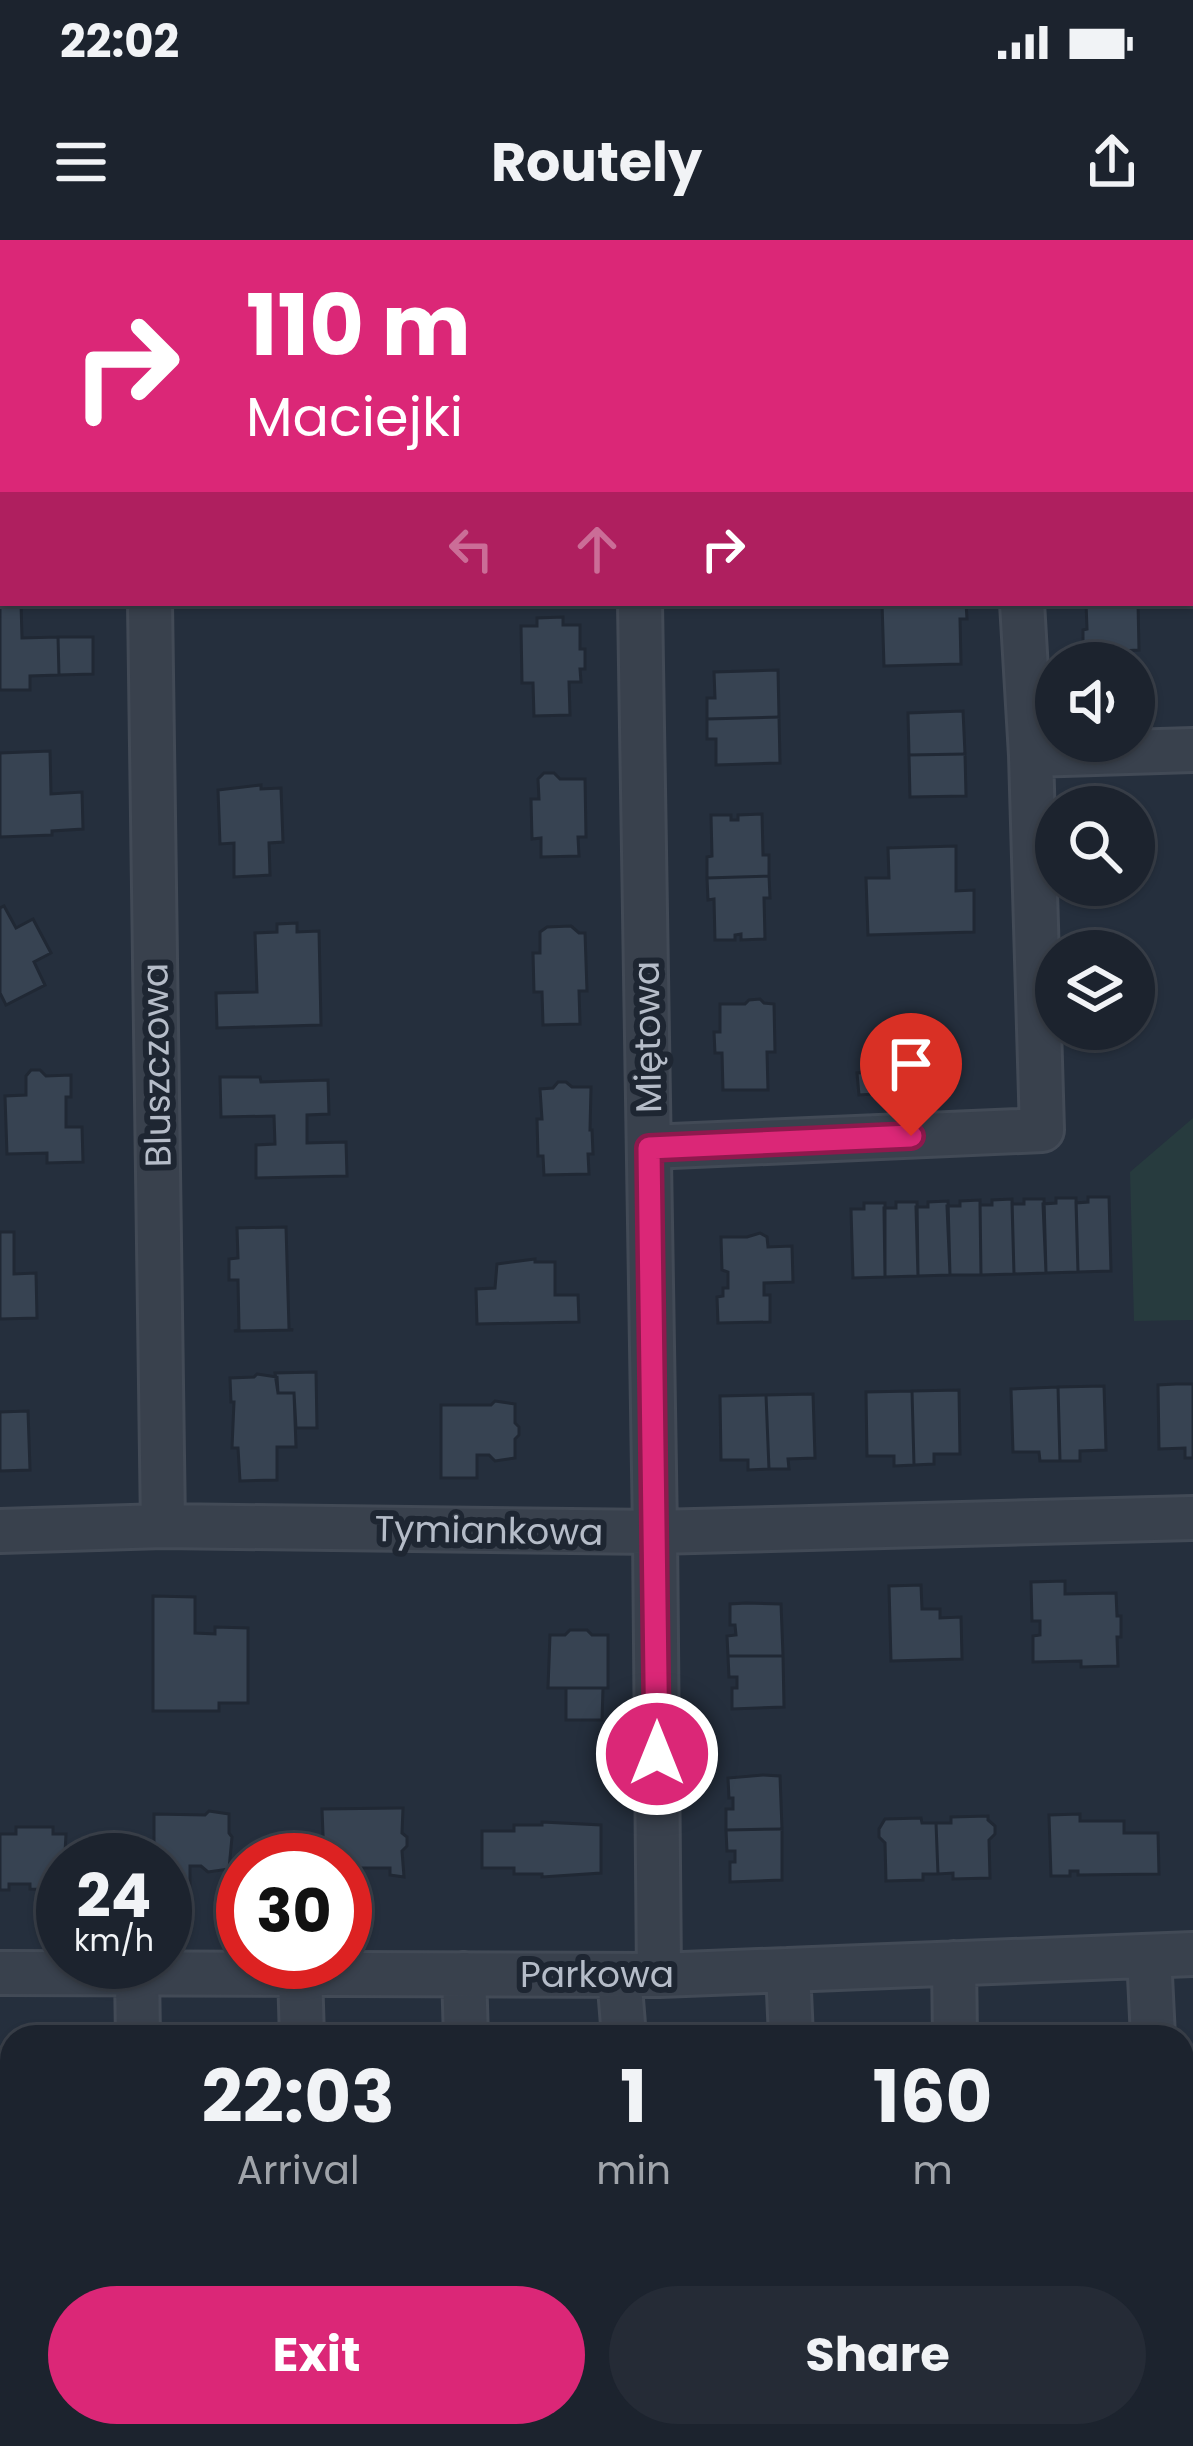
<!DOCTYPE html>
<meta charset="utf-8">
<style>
:root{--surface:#1c232e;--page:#252b36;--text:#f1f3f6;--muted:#a0a4aa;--line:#3a404a;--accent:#db2777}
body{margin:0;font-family:Poppins,sans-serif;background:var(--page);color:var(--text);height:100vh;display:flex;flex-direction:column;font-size:45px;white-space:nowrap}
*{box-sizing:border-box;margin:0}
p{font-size:39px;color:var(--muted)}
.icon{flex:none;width:66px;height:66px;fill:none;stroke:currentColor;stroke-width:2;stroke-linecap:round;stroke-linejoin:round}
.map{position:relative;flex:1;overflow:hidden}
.drawer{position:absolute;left:0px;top:1785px;width:1194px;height:423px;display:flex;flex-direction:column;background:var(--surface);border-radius:36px 36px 0 0;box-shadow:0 3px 9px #0004,0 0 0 3px var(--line)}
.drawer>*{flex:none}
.banner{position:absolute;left:0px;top:0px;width:1194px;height:366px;box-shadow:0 3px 9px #0004,0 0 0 3px var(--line);background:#db2777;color:#fff;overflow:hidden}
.buttons{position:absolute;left:1035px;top:402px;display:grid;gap:24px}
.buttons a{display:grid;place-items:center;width:120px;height:120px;border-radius:50%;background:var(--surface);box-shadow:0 3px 9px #0004,0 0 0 3px var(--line);font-size:60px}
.speed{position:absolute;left:36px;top:1593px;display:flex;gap:24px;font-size:60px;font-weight:700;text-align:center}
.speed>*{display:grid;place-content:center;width:156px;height:156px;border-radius:50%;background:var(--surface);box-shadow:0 3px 9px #0004,0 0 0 3px var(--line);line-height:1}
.speed small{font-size:30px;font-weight:400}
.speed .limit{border:18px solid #d22;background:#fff;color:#111}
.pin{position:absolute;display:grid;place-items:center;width:102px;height:102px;color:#fff;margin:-123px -51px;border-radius:50% 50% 50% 0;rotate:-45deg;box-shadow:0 0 12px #0007}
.pin .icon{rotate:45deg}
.me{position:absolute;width:132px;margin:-66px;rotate:0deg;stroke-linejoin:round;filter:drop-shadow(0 0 9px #0008)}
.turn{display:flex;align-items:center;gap:42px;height:252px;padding:0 48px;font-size:54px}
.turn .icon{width:156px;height:156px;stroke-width:2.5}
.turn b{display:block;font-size:84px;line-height:102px}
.lanes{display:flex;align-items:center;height:114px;padding:0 48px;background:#0003;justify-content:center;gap:60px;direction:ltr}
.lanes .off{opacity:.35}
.eta{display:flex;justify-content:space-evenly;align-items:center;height:204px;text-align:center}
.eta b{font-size:72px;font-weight:700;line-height:84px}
.primary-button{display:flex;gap:24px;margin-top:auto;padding:24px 48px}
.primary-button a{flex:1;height:138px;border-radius:72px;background:var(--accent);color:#fff;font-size:48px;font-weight:700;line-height:138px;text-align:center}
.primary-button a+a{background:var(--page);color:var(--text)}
.status{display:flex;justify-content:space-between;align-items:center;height:84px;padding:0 60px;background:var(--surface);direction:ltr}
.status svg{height:33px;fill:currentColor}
header{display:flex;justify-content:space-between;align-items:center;height:156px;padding:0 48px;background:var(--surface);font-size:54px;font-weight:700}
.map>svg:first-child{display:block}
.green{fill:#273b3e}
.building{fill:#374352;stroke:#202834;stroke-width:3}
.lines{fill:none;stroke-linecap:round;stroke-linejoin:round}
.minor-casing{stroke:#424a56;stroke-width:48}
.minor{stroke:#39414d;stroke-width:42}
.route-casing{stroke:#8e194d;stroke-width:30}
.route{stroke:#db2777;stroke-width:21}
.labels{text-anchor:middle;stroke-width:12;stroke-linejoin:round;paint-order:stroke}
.street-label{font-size:36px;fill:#b5bcc8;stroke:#1e2632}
</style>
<div class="status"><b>22:02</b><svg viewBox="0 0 49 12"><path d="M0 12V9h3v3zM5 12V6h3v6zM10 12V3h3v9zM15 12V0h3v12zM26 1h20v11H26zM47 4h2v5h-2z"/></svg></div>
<header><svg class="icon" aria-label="menu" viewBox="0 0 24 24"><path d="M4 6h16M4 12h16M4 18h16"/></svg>Routely<svg class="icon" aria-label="share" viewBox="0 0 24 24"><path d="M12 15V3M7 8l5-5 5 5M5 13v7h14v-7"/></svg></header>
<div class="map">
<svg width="1193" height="2206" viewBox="0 0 1193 2206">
<rect width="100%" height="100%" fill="#252f3d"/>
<path class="green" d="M1193 878V1080L1134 1081 1130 932Z
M716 2196H987V2206H717Z"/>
<path class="building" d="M910 0H955L958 3H911Z
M0 340H3V363H21L22 398 58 397 59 435 30 436V450H0Z
M882 363H966L967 379H960L961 424 884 426Z
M1086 363H1138L1139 410 1121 411V423H1083V390L1087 389Z
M563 377V385H580V409H585V429H580L581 442H569L570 475 534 476 533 443H522L521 386H537V378Z
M58 397H93V434L59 435Z
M778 430 779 477 707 479V458H715L714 432Z
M963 471 965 514 909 515 908 473Z
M779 477 780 523 716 525V499H707V479Z
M50 511 51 554 82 552 83 589 52 591V595L0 597V513Z
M965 514 966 556 910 557 909 515Z
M544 533H554L560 539H585L586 597H578L579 616 541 617V598L532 599 531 559H539L538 539Z
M261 545V549L281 548 283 602 269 603 270 635 234 637V603L220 604 218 550Z
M762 574 763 615H769V636L707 638V617L712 616 711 575H731V580H738V575Z
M956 606V651L974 650V692L868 695 866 638H889L888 608Z
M769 636 770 658H764L765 699 741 700V694L735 695V700H715L714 659 708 660 707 638Z
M4 666 16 688 33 679 51 713 34 722 45 745 6 765 0 753V668Z
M297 683V692L319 691 321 785 217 788 216 753 257 752 255 693 277 692V684Z
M571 686 579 693H585L587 751H579L580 784 543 785 542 752H534L533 713H540V692L547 687Z
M760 759 764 763 774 764 775 812H767L768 850H723L722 813H715L714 792H720V764H745L749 760Z
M918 810 921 851 859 855 857 833 898 830V811Z
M31 830H40L46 836 71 835V857H66V887H82L83 922 47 923V913L7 914 5 856 26 855V836Z
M220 837H260L261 842 328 840 329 874 307 875V903L346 902 347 936 256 938V905L275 904 274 876 221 877Z
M558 842H566L572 847H591L590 890H592L593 914H588L589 934 544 935 543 916H538L537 879H542L540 849 553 848Z
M1088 957H1109L1111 1031 1078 1032 1076 963 1088 962Z
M1056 958H1076L1078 1032 1046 1033 1043 964 1056 963Z
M1012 959 1014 1034 981 1035 980 965H992V960Z
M1024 959H1044L1046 1033 1014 1034 1012 964H1024Z
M980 960 981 1035H950L947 966H960V961Z
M948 961 950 1035 918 1036 916 967H928V962Z
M896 962H917L918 1036 885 1037 884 968H896Z
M864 963H885V1037L853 1038 851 969H864Z
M286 987 289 1088 293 1090 234 1091 239 1090 238 1040H229V1019L238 1018 237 988Z
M0 992H14V1034L36 1033 37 1078 0 1079Z
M760 993 767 997 768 1007 792 1006 793 1042 764 1043V1055H770V1082L718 1083 717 1057 723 1056V1048H728V1032L722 1030 721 997H747Z
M535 1019V1022H555V1055H578L579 1082 477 1084 476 1049 495 1048 497 1024Z
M316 1132 317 1188H296L294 1153H278L275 1133Z
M257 1134 277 1137 278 1153H294L296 1207H277V1240L240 1241 238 1208H232L234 1162H231L230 1138 254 1137Z
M1176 1144H1193V1218H1185V1208L1159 1209 1158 1145Z
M1104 1146 1106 1210 1080 1211V1221H1060L1058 1147Z
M1058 1147 1060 1221H1040L1039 1212H1013L1011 1149Z
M959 1150 960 1214H934V1224L914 1225 912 1151Z
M912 1151 914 1225 894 1226V1216H867L866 1152Z
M813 1154 815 1218 788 1219 789 1229H769L766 1155Z
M766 1155 769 1229 748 1230V1220H721L720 1156Z
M495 1161 515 1164V1183L519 1187V1195L515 1199V1218L495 1221 489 1215H477V1238H441V1165H491Z
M28 1171 30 1230 0 1231V1172Z
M1065 1341V1354L1116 1353 1117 1376H1121V1397H1117L1118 1426 1081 1427V1421L1033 1422V1396L1040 1395V1381H1032L1031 1342Z
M921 1345 922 1369H940V1378L961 1377 962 1419 891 1421 889 1346Z
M153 1356 195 1357V1393L215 1394V1387L248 1388V1463H219V1471H153Z
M746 1363 781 1364 783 1416H728L727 1396 736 1395 735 1385H730V1364Z
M570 1390H587L592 1395H608V1448H548L550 1395H565Z
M728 1416H783L784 1467 732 1469V1448H737V1437H729Z
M566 1448H603L602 1480H566Z
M763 1535 780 1536 782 1589 726 1590V1569H733V1558H729L728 1538Z
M399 1568H403L402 1593 407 1597V1606L402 1611 404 1637 390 1635V1628H360L359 1635H345V1620H324L322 1569Z
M209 1571 229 1574V1593L232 1597 229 1629 208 1632 201 1626H190V1648L165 1649V1620H154V1574L205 1575Z
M1080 1574V1581H1124V1593H1158L1159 1634 1078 1635V1631H1070V1636H1051L1049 1575Z
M988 1576V1580L995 1586V1594L989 1600 990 1638 953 1639V1633L938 1634 936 1583H951V1577Z
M921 1578 922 1583H936L938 1634H923V1640L886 1641 885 1603 879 1597V1589L885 1579Z
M542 1582 601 1585V1633L542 1637V1634H514V1628H482V1591H514V1585H542Z
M16 1587H53V1594H66L63 1650 30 1649V1644H9V1650H0V1594H16Z
M782 1589V1640L730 1642V1622H735V1611H727L726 1590Z
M12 1837V1908H0V1838Z
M0 1941H12V2011L0 2012Z
M12 2087V2138H0V2088Z
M198 2196H247V2206H199Z
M378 2196H411L391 2206H383Z
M1018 2196H1087V2205L1018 2206Z"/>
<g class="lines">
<g class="minor-casing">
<path id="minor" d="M634 0V3
M1012 0V3
M1191 128H1193
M150 363 163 1286
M640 363 655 1292 659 1735
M1031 515 1193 510
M649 907 1042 890 1031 515 1022 363
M0 1291 163 1286 655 1292 1193 1278
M1149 1716 1153 1797
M954 1723 955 1797
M788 1730 791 1797
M0 1733 659 1735 1193 1714
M137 1733 138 1797
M300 1734 302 1797
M464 1734 466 1797
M619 1735 624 1797
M145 2196 146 2206
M1170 2196 1171 2206"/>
</g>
<use href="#minor" class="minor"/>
</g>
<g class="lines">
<g class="route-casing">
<path id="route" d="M657 1514 649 908 911 896"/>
</g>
<use href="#route" class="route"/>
</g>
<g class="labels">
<g class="street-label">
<text transform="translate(647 797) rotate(-91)" y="13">Miętowa</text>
<text transform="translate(156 825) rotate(-91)" y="13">Bluszczowa</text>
<text transform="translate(489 1290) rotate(1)" y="13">Tymiankowa</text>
<text x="597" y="1747">Parkowa</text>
</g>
</g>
</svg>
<div class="buttons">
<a><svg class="icon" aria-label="sound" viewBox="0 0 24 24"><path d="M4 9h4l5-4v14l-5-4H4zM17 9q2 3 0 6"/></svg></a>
<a><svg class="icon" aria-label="search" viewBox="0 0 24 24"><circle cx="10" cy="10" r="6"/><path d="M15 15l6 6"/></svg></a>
<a><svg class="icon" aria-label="layers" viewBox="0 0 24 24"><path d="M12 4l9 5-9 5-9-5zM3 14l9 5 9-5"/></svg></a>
</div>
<div class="speed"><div>24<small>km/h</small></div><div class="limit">30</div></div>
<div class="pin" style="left:911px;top:896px;background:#d93025"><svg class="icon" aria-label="arrive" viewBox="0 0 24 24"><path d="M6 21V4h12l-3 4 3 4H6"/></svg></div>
<svg class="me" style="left:657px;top:1514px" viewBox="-20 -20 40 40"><circle r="17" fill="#db2777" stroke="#fff" stroke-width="3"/><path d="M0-11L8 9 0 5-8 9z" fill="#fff"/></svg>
<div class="banner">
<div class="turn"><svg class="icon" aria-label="right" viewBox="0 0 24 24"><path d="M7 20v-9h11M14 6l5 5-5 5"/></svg><div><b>110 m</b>Maciejki</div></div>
<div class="lanes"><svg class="icon off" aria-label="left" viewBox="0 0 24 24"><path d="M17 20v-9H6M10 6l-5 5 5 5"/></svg><svg class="icon off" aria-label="ahead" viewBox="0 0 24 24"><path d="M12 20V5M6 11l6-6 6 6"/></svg><svg class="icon" aria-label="right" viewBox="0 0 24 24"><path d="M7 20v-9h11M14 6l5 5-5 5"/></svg></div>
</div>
<section class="drawer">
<div class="eta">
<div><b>22:03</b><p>Arrival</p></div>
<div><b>1</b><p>min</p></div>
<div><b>160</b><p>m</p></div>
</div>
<div class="primary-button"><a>Exit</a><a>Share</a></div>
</section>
</div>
